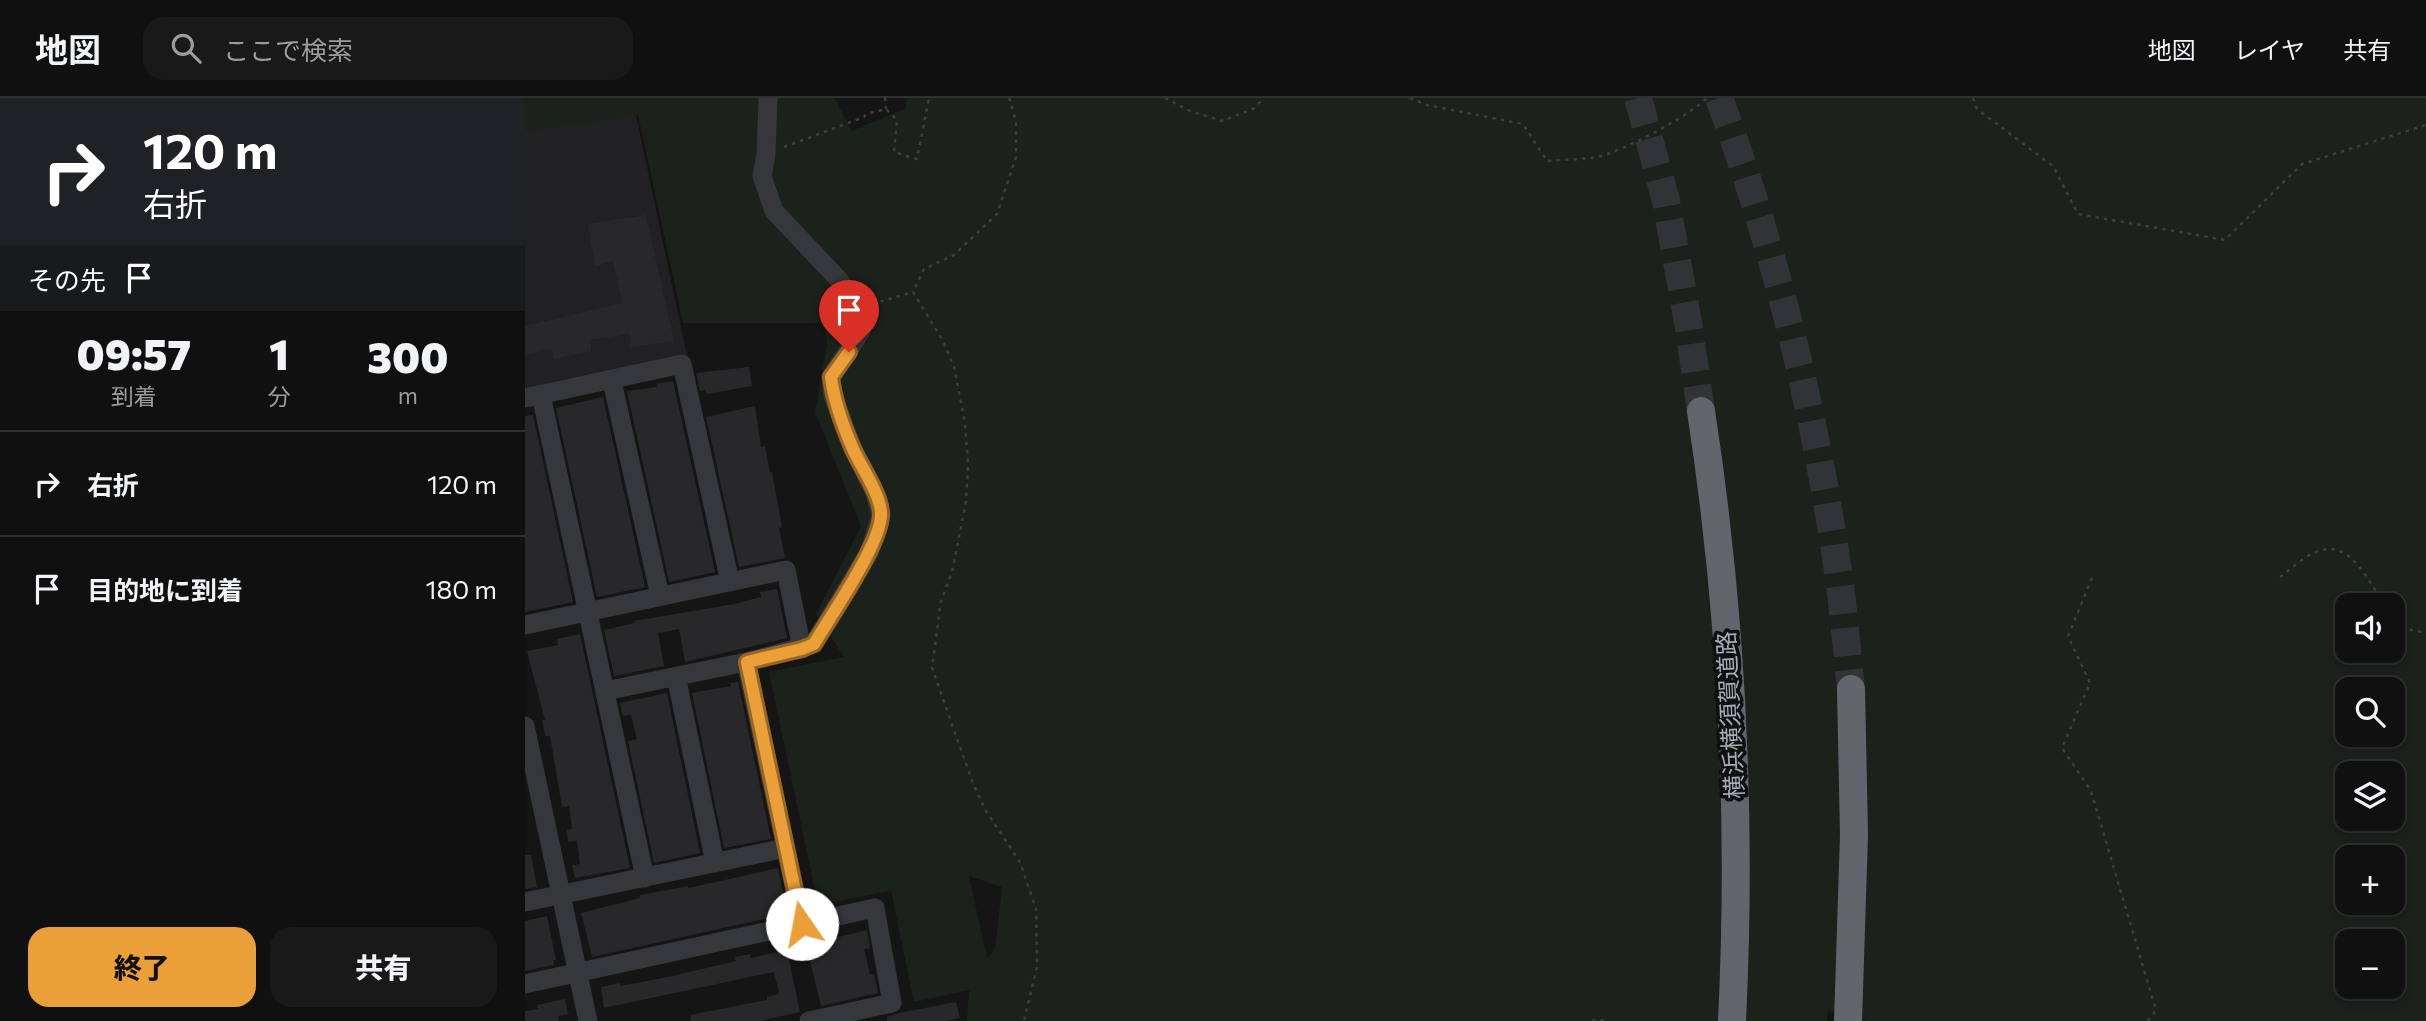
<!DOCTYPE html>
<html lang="ja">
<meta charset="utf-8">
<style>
:root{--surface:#101010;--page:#191919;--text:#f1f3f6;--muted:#9c9d9f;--line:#303030;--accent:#ea9f39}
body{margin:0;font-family:Commissioner,"Noto Sans JP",sans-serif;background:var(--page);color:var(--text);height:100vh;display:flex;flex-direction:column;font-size:26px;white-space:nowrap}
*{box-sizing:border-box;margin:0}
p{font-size:23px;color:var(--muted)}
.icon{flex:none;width:38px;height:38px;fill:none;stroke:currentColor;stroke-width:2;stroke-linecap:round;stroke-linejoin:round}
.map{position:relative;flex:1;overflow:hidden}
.side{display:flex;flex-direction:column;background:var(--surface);width:525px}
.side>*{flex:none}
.banner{background:#202124;color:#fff;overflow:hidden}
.fabs{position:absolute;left:1810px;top:495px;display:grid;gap:14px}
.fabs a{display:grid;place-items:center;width:70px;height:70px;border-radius:14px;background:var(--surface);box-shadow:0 4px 10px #0003,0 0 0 2px var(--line);font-size:35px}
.pin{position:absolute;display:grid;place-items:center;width:60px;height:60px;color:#fff;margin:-72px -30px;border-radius:50% 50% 50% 0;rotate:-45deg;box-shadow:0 0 7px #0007}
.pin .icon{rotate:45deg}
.me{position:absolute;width:77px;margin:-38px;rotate:348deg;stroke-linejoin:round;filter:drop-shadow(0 0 5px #0008)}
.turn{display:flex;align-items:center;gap:24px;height:147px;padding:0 28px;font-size:32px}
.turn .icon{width:91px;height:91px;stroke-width:2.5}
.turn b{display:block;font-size:49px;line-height:60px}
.then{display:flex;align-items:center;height:66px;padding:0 28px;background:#0003;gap:14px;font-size:26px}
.eta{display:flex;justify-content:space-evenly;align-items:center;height:119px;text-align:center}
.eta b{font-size:42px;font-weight:800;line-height:49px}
.button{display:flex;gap:14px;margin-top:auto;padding:14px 28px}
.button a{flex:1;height:80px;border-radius:21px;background:var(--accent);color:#111;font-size:28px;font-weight:800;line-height:80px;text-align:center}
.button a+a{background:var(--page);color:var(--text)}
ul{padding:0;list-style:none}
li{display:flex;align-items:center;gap:21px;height:105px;padding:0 28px;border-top:2px solid var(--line)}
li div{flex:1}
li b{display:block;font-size:26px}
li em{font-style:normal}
header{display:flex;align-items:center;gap:42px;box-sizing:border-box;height:98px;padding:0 35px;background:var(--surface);border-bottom:2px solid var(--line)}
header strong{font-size:33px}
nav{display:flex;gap:38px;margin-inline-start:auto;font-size:24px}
.search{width:490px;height:63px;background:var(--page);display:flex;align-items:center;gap:18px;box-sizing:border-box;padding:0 24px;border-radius:21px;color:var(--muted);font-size:26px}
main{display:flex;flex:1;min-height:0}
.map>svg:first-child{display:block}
.built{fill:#212123}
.green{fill:#1b211b;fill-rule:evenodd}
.building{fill:#28282a}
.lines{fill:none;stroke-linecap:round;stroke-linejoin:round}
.highway-tunnel{stroke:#323336;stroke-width:28;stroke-dasharray:28 14;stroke-linecap:butt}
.path{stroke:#3c3e42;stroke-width:2.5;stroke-dasharray:3.5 5;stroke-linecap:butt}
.minor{stroke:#36373b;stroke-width:19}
.highway{stroke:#62666c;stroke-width:28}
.route-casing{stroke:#986725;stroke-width:18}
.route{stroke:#ea9f39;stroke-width:12}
.labels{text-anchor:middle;stroke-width:7;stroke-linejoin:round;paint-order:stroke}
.street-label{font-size:24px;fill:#a7adb6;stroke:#101011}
</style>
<header>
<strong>地図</strong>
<div class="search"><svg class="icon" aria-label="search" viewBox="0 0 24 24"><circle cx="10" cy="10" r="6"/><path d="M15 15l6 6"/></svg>ここで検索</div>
<nav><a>地図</a><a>レイヤ</a><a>共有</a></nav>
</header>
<main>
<section class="side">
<div class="banner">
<div class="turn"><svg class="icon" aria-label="right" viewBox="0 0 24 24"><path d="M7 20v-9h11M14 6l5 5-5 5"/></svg><div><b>120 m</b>右折</div></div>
<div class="then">その先<svg class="icon" aria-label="arrive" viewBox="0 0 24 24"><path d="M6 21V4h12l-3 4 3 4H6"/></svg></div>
</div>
<div class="eta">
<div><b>09:57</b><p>到着</p></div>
<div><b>1</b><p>分</p></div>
<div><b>300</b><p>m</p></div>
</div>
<ul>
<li><svg class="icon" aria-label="right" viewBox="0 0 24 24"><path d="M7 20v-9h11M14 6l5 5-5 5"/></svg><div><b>右折</b></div><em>120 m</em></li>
<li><svg class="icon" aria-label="arrive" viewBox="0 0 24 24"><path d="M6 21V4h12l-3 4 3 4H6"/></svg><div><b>目的地に到着</b></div><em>180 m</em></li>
</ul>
<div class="button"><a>終了</a><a>共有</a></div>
</section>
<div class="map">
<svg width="1901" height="923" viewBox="0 0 1901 923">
<rect width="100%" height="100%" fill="#151516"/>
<path class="built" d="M108 3 162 258 0 293V24Z"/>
<path class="green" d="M0 0H310L326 33 380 11 382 0H1901V923H1342L1303 913 1302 923H442L444 892 389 904 366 793 293 807 244 574 319 559 291 516 336 428 290 314 302 247 300 225H158L113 17 0 33ZM1822 508H1867V553H1822ZM1822 592H1867V637H1822ZM1822 676H1867V721H1822ZM1822 760H1867V805H1822ZM444 778 477 789 470 851 462 860ZM1822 844H1867V889H1822Z"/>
<path class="building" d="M121 117 149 243 106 249 104 236 66 242V253L29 261 26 251 0 257V228L97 205 88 163 70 168 63 126Z
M224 269 227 288 181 296 180 292 175 293 171 275Z
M148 283 190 474 144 484 102 293 132 289 131 286Z
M78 299 120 489 72 499 31 310Z
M230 308 236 349 240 348 245 375 247 374 257 429 254 430 260 460 214 469 181 319Z
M8 317 48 504 0 514V318Z
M252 491 262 540 160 564 154 531 133 535 139 568 89 578 79 532 110 525 109 523 209 506 236 499 235 494Z
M55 536 105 770 50 780 47 767 55 766 52 743 43 744 42 732 47 731 44 708 37 709 25 638H20L17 622H20L2 553 33 547 32 541Z
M213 584 246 741 199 750 167 595 206 588V585Z
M142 595 175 755 129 765 103 643 112 641 106 617 98 618 95 605Z
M0 757H6L12 789 0 791Z
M253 770 262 816 67 859 56 815 115 800V797L163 788V790L168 789Z
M22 818 31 862H28L29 867 0 873V823Z
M342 832 345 850 339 851 345 876H349L353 895 296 908 281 847Z
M262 852 275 914 235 923H166L165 917 242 902V899L254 896 249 874 79 910 76 889 95 885V888L143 879 211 863 210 859 225 856 226 860Z
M40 901 43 916 33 918 34 923H0V913L13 911 12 907Z
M431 904 435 920 420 923H362V919L374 915Z"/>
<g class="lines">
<path class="highway-tunnel" d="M1113 0 1141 103 1163 224 1176 313
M1194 0C1251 154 1291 318 1314 480 1319 517 1322 554 1326 591"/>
<path class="path" d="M360 0 361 11
M484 0 491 23V59L472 116 429 157 399 171 388 194 418 243 429 269 440 325 443 366 441 404 427 474 416 503 407 570 449 688 461 713 495 764 511 811 512 869 499 923
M640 0 665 13 697 23 728 11 739 0
M885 0 902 7 998 26 1022 63C1038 61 1056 62 1072 59 1099 53 1162 19 1182 0
M1448 0 1452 11 1528 68 1553 116 1700 142 1777 66 1901 27
M259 49 339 19 341 16 361 11 372 22 369 54 392 61 404 0
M347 206 388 194
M1755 479C1766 471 1778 459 1791 454 1827 439 1842 485 1862 508
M1567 480 1543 538 1565 585 1537 650 1566 693 1631 912 1623 923
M1867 514 1882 531 1901 535
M1067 923 1082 922"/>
<path class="minor" d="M87 283 135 498
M16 297 120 780
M0 300 157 266 205 484
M0 527 261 472 277 551
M221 564 277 826
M151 578 190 765
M80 593 221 564 289 546 345 453 356 417 350 395 327 349 308 298 306 279 336 233 330 211 315 183 249 113 237 78 241 56 243 0
M0 628 63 923
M0 804 261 750
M0 886 350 810 367 905 284 923"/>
<path class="highway" d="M1176 313C1207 515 1217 719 1207 923
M1323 923 1329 737 1326 591"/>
</g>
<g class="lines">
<g class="route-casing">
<path id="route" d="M277 826 222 564 277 551 289 546C305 519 357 444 356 416 356 397 336 369 328 351 318 328 309 304 306 279L324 254"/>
</g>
<use href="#route" class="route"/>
</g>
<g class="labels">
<g class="street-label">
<text transform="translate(1206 617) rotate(-93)" y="8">横浜横須賀道路</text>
</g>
</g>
</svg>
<div class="fabs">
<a><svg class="icon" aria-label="sound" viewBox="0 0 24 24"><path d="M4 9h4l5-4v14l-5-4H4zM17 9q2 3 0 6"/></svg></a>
<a><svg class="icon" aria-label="search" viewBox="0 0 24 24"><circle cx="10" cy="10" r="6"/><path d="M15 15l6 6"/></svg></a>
<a><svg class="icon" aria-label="layers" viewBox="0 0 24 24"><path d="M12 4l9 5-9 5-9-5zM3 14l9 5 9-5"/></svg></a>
<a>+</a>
<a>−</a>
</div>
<div class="pin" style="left:324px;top:254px;background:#d93025"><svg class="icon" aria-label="arrive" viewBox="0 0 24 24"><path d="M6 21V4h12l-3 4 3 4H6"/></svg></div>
<svg class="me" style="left:277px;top:826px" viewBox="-20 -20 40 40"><circle r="19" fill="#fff"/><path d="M0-13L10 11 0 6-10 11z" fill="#ea9f39"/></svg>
</div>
</main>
